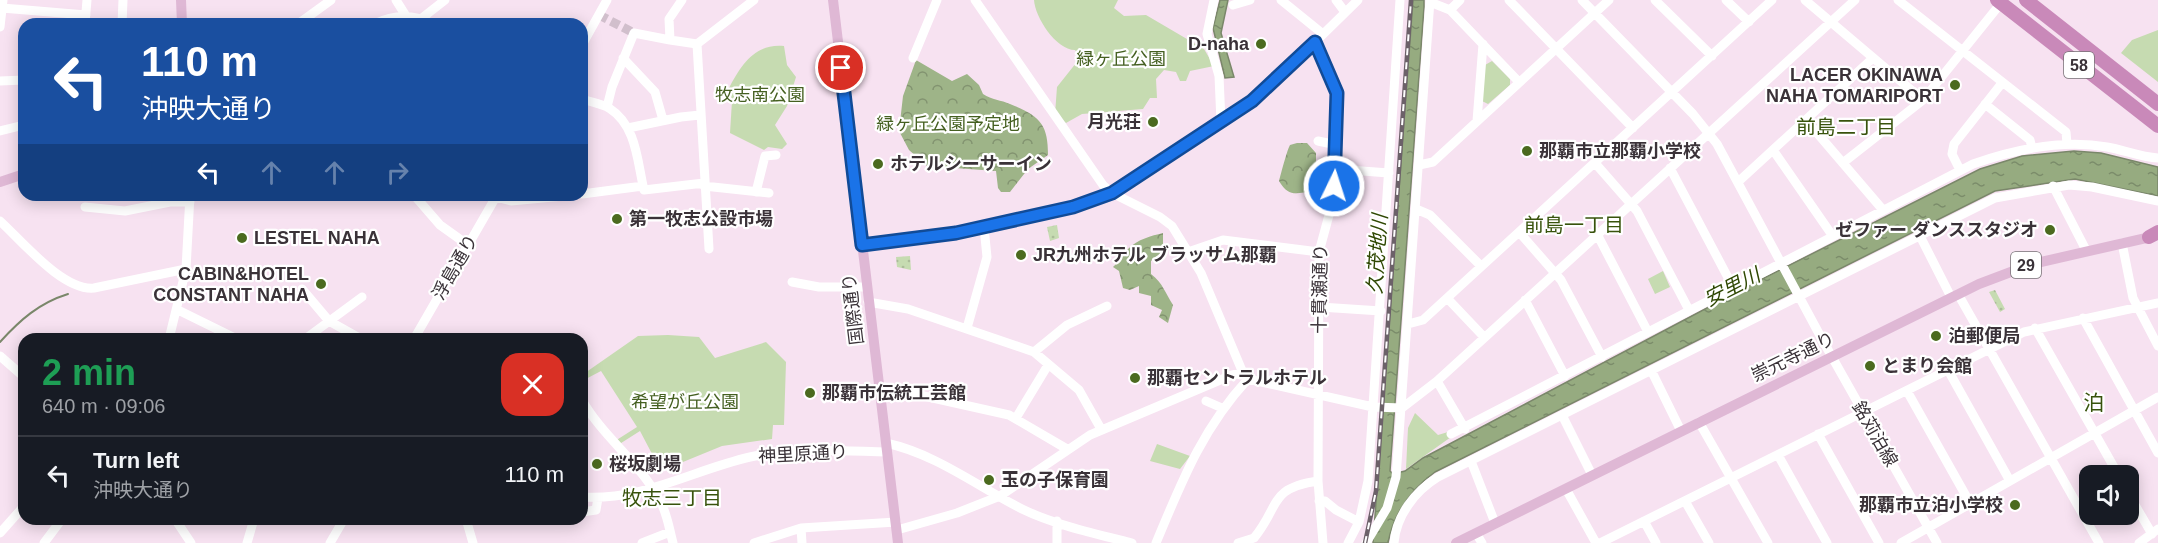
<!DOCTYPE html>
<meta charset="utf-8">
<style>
:root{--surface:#171b24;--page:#242831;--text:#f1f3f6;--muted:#9ea1a6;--line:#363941}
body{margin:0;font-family:Helvetica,"Noto Sans JP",sans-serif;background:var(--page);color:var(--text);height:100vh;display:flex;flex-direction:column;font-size:22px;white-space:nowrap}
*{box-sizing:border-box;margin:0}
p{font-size:20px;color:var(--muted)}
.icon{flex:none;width:33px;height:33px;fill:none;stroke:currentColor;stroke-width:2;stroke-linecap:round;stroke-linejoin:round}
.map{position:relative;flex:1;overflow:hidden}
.sheet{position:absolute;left:18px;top:333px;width:570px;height:192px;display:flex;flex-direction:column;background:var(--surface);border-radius:18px;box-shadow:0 3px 15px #0003}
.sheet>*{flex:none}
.banner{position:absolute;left:18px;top:18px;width:570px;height:183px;border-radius:18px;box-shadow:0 3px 15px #0003;background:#1a4fa0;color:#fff;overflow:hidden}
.tools{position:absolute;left:2079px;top:465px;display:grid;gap:12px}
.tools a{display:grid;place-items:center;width:60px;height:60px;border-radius:12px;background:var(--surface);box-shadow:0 3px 15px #0003;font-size:30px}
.pin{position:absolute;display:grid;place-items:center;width:51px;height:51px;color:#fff;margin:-26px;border:3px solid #fff;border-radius:50%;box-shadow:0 2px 6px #0007}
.me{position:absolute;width:66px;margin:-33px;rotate:4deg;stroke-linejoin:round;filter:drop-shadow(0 0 4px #0008)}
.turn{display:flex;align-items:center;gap:21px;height:126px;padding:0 24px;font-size:27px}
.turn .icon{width:78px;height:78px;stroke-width:2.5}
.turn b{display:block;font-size:42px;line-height:51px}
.lanes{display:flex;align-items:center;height:57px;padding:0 24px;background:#0003;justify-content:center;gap:30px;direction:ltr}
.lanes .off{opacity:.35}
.round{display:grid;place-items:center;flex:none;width:63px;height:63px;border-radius:18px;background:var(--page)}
.summary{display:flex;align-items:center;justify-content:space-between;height:102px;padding:0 24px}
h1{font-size:36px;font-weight:600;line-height:45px;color:#1e9e55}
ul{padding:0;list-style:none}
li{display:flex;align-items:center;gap:18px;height:78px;padding:0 24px;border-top:2px solid var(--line)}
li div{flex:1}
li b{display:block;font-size:22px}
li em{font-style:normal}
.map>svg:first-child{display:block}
.grass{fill:url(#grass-dots)}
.forest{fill:url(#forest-crowns)}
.park{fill:#c6dbb1}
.water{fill:url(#water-ripples);stroke:#7a876a;stroke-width:1.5}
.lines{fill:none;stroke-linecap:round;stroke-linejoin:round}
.stream{stroke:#7a876a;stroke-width:2}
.minor-tunnel{stroke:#d1bfcc;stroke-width:9;stroke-dasharray:9 4.5;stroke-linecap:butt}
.minor{stroke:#fff;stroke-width:9}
.major{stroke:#dfb8d5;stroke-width:10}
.highway{stroke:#c989b9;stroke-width:14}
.rail-casing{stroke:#6c6169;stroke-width:4.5}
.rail{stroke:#fff;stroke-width:2;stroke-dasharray:7;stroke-linecap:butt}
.route-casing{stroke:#114b97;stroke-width:15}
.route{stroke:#1a73e8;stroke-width:10}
.poi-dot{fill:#4b6a1f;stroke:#fff;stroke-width:2}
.labels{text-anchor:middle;stroke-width:4.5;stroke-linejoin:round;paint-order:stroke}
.shield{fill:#fff;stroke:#757074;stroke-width:1.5}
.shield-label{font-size:16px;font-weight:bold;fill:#3a3238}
.poi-label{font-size:18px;font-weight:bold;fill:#3a3238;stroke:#fff;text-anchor:start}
.park-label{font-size:18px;fill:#456021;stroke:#fff}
.street-label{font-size:18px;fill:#3a3238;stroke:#fff}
.neighbourhood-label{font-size:20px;fill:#38530c;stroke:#fff}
.water-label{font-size:20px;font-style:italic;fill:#2f4803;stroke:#fff}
.quarter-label{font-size:21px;fill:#38530c;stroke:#fff}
</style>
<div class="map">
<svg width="2158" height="543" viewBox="0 0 2158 543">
<defs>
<pattern id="grass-dots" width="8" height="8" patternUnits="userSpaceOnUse" patternTransform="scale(1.5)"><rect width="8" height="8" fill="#c6dbb1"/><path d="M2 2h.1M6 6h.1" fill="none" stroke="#abbc99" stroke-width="1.8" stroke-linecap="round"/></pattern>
<pattern id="forest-crowns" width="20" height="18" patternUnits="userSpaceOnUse" patternTransform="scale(1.5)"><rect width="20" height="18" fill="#9eb488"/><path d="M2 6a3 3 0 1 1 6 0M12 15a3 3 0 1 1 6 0" fill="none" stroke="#829370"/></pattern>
<pattern id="water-ripples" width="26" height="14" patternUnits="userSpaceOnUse" patternTransform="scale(1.5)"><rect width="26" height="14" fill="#96ab80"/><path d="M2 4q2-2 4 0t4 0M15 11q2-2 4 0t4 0" fill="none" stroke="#7b8c6a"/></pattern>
</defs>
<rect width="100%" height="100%" fill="#f7e2f1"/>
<path class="grass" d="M1057 225 1059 238 1050 241 1047 227Z
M910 256 911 270 897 267 896 257Z
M1995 290 2005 309 2000 312 1989 292Z"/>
<path class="forest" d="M916 60 952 81 967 74 979 85 983 94C992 100 1001 100 1010 104 1040 116 1048 124 1048 155L1028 169 1010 192H1001L998 188 996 171 927 166 909 150 899 131 903 96Z
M1297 143H1307L1316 153V185L1313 191C1297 193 1289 198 1279 181 1281 174 1287 150 1290 145Z
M1163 233V251L1151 261V274C1163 283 1165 293 1173 305L1168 323 1159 317 1162 310 1151 305V296L1139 293V286L1130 290 1123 288 1119 271 1113 267C1120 261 1123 254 1128 249 1138 239 1151 236 1163 233Z"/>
<path class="park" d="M1034 0H1118L1114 8 1124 16 1146 15 1204 49 1214 66 1190 71 1186 81H1180L1176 72 1164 70 1156 79 1157 98H1150L1143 109 1082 114 1066 123 1055 114 1057 87 1080 58 1075 50C1056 50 1035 17 1034 0Z
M2158 30V82L2121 53 2132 40Z
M784 46 787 65 796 77 787 106 775 125 787 144 782 149 768 147 764 150 730 133 732 101 729 88C741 65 755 43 784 46Z
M1492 61 1510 79V85L1488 104 1482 101 1485 65Z
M1663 271 1670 287 1655 294 1648 279Z
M668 335 699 337 715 358 766 342 786 362 784 425H773L772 439 722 446 661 471 640 431 618 445 615 441 637 427 601 371 582 381V375L638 336Z
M1415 413 1438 435 1448 432 1451 437 1406 469 1408 428Z
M1157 444 1190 456 1180 469 1150 461Z"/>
<path class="water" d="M1220 0H1228L1221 33 1234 77 1225 78 1213 28Z
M1413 0H1424V7L1390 471 1393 474 1405 471 1423 458 1758 281 1980 169 2022 156 2074 151 2101 153 2158 167V196L2075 179 1995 191 1435 472C1410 490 1394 512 1388 543H1373Z"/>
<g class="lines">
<path class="stream" d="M0 342C20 320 39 303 68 294"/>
<path class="minor-tunnel" d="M599 15 634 33"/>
<path class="minor" d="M396 0 406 16
M682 0 669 19 670 40 697 44
M975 0 1103 185 1112 193 1160 217 1172 226 1201 273 1243 373
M1214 0 1207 34 1219 76 1221 122
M1281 0 1323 34
M1336 0 1345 12
M1509 0 1633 128
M1582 0 1693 114 1717 144 1823 341 1937 543
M1655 0 1712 56
M1726 0 1749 22
M1805 0 1923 100
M1898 0 2066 132 2067 144
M1430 2 1450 10 1519 82
M1233 5 1250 0
M2 8 86 15
M1450 10 1460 0
M422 18 445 0
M85 24 87 0
M122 24 123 0
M298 24 331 0
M374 24C395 14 413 14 434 24
M0 27 3 0
M1315 42 1337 93V110L1332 204 1319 252 1318 481 1323 543
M697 44 709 249
M697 44 754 0
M582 45 607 0
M623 58 655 92 663 120
M913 58 937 0
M0 81 24 80
M582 99C591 102 602 104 609 108 637 126 637 161 644 190L704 183
M1985 104 2030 140 2032 148
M607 107 612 87 634 33 670 40
M1806 120 1883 210
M1477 121 1483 44
M628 128 681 117 700 115
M0 131 24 125
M1318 141 1337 145
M1773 150 1832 235
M1844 162 1923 100 2001 3
M1595 163 1637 211 1689 310
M1419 165 1433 162 1609 0
M1670 168 1733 287
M1335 169 1389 173
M1960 170 1952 154 1954 144 2002 83
M1738 182 1873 58
M704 186 769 193
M2053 186 2086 250
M756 192 765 156 776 155
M582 194 643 186
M414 195 440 225 468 245
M496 197 511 201 574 195
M85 207 125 211 170 202H190
M1416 209 1430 215 1481 266
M0 221C23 242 63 291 94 288L186 269
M1519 232 1561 280 1602 357
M1597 234 1648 332
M1920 236 1951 297
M2122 243 2133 298 2158 346
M862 245 956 233 1073 207 1112 193 1263 93 1358 0
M1188 252 1223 240 1319 252
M792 282 819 287H866
M302 289 329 321 361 339
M1958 294 2099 543
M1447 298 1484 337
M1525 300 1565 376
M868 302 908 309 1034 352 1079 390 1101 429
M1320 307 1381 311
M178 310 237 339
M2083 318 2158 453
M1408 324 1423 320 1772 0
M967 328 987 257 984 227
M2035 328 2119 476
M169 339 186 269 190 195
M305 339 362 297
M414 339 497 195
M1034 352 1067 325 1107 306
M0 356 24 377
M1948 370 2010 481
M1652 372 1681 431
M1437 381 1465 429
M879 386 1009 415 1067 449
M1907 391 1970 503
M582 400C603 437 639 462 659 499 667 512 669 528 673 543
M1206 401 1222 408
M1562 415 1592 475
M1016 418 1048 365
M1699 422 1768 543
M1451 434 1973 164C2016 149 2062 139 2107 147 2124 150 2141 157 2158 158
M1818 434 1879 543
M886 443C936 454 977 486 1022 509 1055 525 1096 534 1132 543
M1778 455 1827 543
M1471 461 1495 523
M1566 489 1596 543
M2128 493 2152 534
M582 497C642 501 693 470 750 457 795 447 842 451 887 452
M1319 501H1325L1336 510 1359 522
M1685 501 1709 543
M582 512 596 510 598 498
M175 519 191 543
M466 519 473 543
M545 519H547
M1057 521V543
M1644 521 1656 543
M801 528 802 543
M897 530 957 513 1000 496 1090 435 1232 375 1243 373 1248 379 1373 407 1402 408 1437 381 1855 0
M0 533 24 506
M1476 533 1482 543
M44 543 62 519
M247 543 254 519
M330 543 344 519
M642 543 670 532
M754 543 801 528 896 522
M1156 543C1182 481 1202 429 1248 379
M1238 543 1254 538C1280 507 1268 488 1318 481
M1348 543 1359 522 1368 481 1400 0
M1366 543 1387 508 1396 477 1430 0
M1394 543C1396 516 1415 491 1438 477L1995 198 2069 185 2092 187 2158 201
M1600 543 2024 332 2158 303
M1901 543 2158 397
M2139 543 2158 529"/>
<path class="major" d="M181 0 182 24
M833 0 898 543
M0 182 24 174
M1456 543 1979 284 2032 264 2155 236"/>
<path class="highway" d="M1997 0 2158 126
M2026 0 2158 104
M2149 237 2158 232"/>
<g class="rail-casing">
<path id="rail" d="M1365 543 1376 491 1411 0"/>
</g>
<use href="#rail" class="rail"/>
</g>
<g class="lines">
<g class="route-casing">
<path id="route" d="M841 68 862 245 956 233 1073 207 1112 193 1252 101 1315 42 1337 93 1334 186"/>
</g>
<use href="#route" class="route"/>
</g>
<g class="poi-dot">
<circle cx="1261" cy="44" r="6"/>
<circle cx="1955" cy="85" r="6"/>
<circle cx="1153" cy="122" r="6"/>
<circle cx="1527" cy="151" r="6"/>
<circle cx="878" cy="164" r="6"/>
<circle cx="617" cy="219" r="6"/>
<circle cx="2050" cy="230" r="6"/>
<circle cx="242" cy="238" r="6"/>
<circle cx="1021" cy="255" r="6"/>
<circle cx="321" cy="284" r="6"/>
<circle cx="1936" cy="336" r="6"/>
<circle cx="1870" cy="366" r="6"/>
<circle cx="1135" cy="378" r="6"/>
<circle cx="810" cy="393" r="6"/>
<circle cx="597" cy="464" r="6"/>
<circle cx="989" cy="480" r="6"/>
<circle cx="2015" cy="505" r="6"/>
</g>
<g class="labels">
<g class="shield">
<rect x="2064" y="52" width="30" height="26" rx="4.5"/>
<rect x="2011" y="252" width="30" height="26" rx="4.5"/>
</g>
<g class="shield-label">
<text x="2079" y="71">58</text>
<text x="2026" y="271">29</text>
</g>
<g class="poi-label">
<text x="1249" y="50" text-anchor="end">D-naha</text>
<text x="1943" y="81" text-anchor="end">LACER OKINAWA<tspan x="1943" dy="21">NAHA TOMARIPORT</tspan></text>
<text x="1141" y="128" text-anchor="end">月光荘</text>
<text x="1539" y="157">那覇市立那覇小学校</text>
<text x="890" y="170">ホテルシーサーイン</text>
<text x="629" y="225">第一牧志公設市場</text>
<text x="2038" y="236" text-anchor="end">ゼファー ダンススタジオ</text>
<text x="254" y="244">LESTEL NAHA</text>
<text x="1033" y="261">JR九州ホテル ブラッサム那覇</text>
<text x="309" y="280" text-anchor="end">CABIN&amp;HOTEL<tspan x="309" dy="21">CONSTANT NAHA</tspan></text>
<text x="1948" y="342">泊郵便局</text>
<text x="1882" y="372">とまり会館</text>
<text x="1147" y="384">那覇セントラルホテル</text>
<text x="822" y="399">那覇市伝統工芸館</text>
<text x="609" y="470">桜坂劇場</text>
<text x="1001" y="486">玉の子保育園</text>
<text x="2003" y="511" text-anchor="end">那覇市立泊小学校</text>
</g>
<g class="park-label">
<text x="1121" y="65">緑ヶ丘公園</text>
<text x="760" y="101">牧志南公園</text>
<text x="948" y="130">緑ヶ丘公園予定地</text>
<text x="685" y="408">希望が丘公園</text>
</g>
<g class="street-label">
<text transform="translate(455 267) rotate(-60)" y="6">浮島通り</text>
<text transform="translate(1320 289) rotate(-89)" y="6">十貫瀬通り</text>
<text transform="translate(853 309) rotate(-97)" y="6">国際通り</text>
<text transform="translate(1793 357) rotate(-26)" y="6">崇元寺通り</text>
<text transform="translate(1875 434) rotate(60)" y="6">銘苅泊線</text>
<text transform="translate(803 454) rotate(-3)" y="6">神里原通り</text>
</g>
<g class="neighbourhood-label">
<text x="1846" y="134">前島二丁目</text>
<text x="1574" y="232">前島一丁目</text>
<text x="672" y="505">牧志三丁目</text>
</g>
<g class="water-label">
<text transform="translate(1377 254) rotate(-86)" y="7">久茂地川</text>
<text transform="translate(1732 287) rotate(-27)" y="7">安里川</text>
</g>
<g class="quarter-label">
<text x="2094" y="410">泊</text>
</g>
</g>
</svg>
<div class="tools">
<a><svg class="icon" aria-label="sound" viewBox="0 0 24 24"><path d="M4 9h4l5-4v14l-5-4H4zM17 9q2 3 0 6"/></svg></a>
</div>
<div class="pin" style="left:841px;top:68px;background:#d93025"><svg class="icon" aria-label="arrive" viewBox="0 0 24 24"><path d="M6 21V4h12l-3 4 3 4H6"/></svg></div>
<svg class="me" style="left:1334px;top:186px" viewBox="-20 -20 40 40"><circle r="17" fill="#1a73e8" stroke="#fff" stroke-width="3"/><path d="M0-11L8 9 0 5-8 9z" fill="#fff"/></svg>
<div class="banner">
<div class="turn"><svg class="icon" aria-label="left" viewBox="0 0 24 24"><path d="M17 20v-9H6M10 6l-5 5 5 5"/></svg><div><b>110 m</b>沖映大通り</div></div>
<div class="lanes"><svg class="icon" aria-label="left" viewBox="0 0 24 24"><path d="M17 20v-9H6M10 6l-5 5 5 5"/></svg><svg class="icon off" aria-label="ahead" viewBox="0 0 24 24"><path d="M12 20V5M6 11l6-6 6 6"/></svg><svg class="icon off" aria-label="ahead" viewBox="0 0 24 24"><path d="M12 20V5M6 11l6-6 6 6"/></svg><svg class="icon off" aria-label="right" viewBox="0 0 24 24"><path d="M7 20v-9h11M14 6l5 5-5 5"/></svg></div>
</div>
<section class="sheet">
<div class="summary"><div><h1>2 min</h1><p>640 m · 09:06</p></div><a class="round" style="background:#d93025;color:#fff"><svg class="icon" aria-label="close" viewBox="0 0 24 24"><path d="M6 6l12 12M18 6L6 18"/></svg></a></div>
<ul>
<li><svg class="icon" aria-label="left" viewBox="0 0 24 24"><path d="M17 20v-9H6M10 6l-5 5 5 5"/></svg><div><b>Turn left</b><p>沖映大通り</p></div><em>110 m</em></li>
</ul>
</section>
</div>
